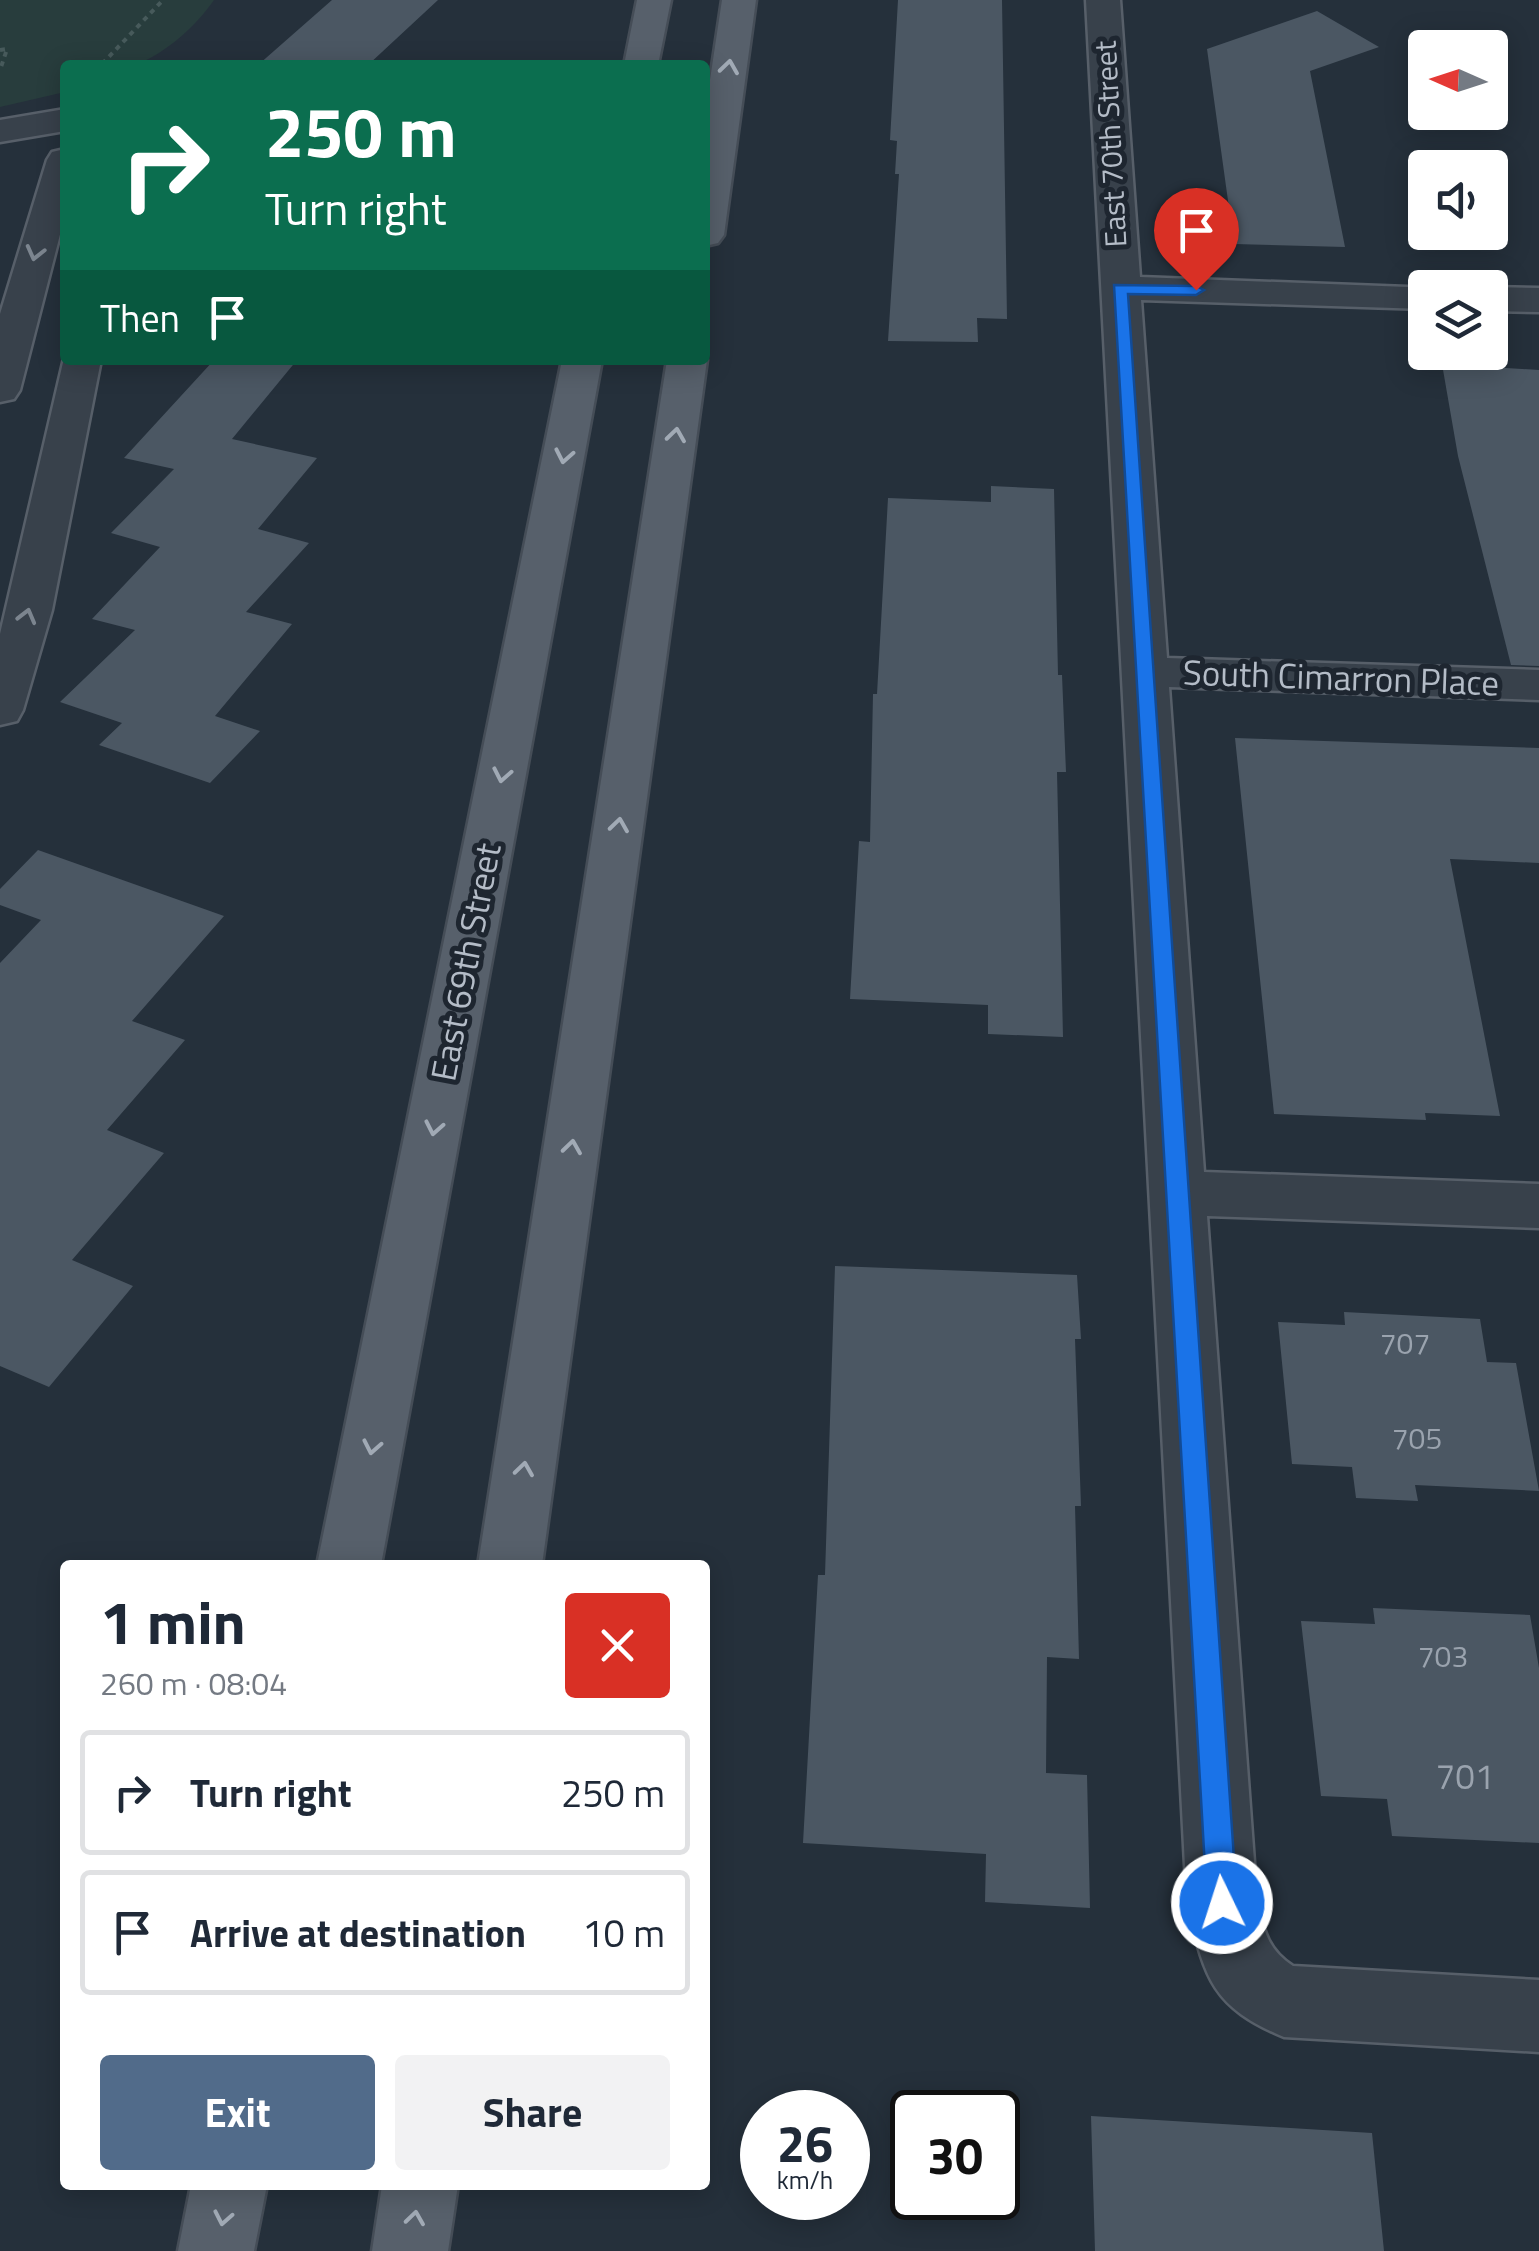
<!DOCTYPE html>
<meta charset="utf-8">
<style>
:root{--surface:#fff;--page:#f2f2f3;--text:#1f2937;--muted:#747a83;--line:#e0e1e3;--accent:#516b8a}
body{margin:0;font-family:"Titillium Web",sans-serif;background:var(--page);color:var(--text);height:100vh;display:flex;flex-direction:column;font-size:38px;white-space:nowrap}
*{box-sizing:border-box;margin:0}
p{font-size:32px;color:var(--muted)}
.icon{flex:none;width:55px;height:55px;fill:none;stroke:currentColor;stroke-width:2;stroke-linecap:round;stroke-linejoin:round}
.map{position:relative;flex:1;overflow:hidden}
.details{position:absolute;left:60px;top:1560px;width:650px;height:630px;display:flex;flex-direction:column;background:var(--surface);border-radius:10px;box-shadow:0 5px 25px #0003}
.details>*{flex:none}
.top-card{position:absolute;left:60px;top:60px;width:650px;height:305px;border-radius:10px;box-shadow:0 5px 25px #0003;background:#0b6e4f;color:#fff;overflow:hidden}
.needle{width:65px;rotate:273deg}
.buttons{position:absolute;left:1408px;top:30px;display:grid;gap:20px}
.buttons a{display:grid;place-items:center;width:100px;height:100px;border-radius:10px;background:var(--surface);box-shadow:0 5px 25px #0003;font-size:50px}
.speed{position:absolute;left:740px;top:2090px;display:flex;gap:20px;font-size:50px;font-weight:700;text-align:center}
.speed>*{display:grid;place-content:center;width:130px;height:130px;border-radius:50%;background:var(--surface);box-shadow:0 5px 25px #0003;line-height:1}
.speed small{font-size:25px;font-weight:400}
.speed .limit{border:5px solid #111;border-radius:15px;background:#fff;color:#111}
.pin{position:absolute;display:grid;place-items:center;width:85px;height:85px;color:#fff;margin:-102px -42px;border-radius:50% 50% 50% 0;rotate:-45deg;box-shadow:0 0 10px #0007}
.pin .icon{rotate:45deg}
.me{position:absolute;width:110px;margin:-55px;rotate:356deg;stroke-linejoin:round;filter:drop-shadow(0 0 8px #0008)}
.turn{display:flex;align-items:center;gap:35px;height:210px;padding:0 40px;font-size:45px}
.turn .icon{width:130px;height:130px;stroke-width:2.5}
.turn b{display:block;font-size:70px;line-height:85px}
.then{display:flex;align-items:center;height:95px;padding:0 40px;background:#0003;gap:20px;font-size:38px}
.round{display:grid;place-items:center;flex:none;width:105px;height:105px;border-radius:10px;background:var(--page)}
.headline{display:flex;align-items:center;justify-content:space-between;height:170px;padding:0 40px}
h1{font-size:60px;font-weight:700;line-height:75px}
.cta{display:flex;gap:20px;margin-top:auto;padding:20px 40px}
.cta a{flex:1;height:115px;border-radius:10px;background:var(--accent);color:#fff;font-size:40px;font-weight:700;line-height:115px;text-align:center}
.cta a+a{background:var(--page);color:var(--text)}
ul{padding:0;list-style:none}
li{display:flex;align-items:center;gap:30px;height:125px;margin:0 20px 15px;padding:0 20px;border:5px solid var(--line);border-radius:10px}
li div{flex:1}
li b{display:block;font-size:38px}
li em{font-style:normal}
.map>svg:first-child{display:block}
.green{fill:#283d3d}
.building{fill:#4b5763}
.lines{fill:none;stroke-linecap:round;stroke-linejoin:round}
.minor-casing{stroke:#575f69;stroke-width:5}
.major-casing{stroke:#454d57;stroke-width:5}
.path{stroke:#475a5b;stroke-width:4;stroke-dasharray:5 5;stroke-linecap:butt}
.minor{fill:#38414b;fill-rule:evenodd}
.major{fill:#57606b;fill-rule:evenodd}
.oneway{stroke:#a1aab5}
.oneway2{stroke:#7c858f}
.route{fill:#1a73e8;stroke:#114b97;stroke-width:2.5}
.labels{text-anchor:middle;stroke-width:10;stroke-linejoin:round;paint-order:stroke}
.far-street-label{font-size:30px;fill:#b4bcc7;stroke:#1e2630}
.number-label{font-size:30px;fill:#9aa3ae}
.street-label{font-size:35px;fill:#b4bcc7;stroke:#1e2630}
.near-number-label{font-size:35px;fill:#9aa3ae}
</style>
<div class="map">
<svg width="1539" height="2251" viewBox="0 0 1539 2251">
<rect width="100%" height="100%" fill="#25303b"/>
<path class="green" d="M0 0H214C195 27 167 52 136 65H65V92L0 107Z"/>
<path class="building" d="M332 0H438L368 65H258Z
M898 0H1002L1007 319 977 318 978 342 888 341 899 174H895L897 141 890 140Z
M1317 11 1379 47 1310 71 1345 247 1234 244 1207 49Z
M214 360H297L232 439 317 458 258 529 309 543 246 612 292 624 215 716 260 731 210 783 99 745 122 723 60 702 135 630 92 619 160 547 111 533 174 469 124 458Z
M1442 364 1539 370V666L1511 665 1458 456Z
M991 486 1054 489 1058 675H1062L1066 772H1057L1063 1037 988 1034V1005L850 999 859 841 870 842 873 694H877L888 498 991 502Z
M1235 738 1539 748V863L1450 859 1500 1116 1425 1113 1426 1120 1274 1114Z
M38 850 224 916 132 1021 185 1040 107 1130 164 1153 72 1260 133 1286 49 1387 0 1366V963L41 920 0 905V889Z
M835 1266 1077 1275 1081 1339H1075L1081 1506H1075L1079 1659 1047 1657 1046 1773 1087 1775 1090 1908 985 1902 986 1854 803 1843 818 1575H825Z
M1344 1312 1480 1319 1487 1362 1516 1363 1539 1491 1415 1485 1418 1501 1356 1498 1352 1467 1292 1464 1278 1322 1345 1325Z
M1373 1608 1530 1615 1539 1668V1843L1392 1836 1387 1799 1321 1796 1301 1621 1375 1624Z
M1091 2116 1372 2133 1384 2251H1095Z"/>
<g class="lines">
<g class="minor-casing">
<path id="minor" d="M1086 0H1120L1140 277 1434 288H1425V309L1141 300 1167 658 1539 670V700L1169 687 1204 1172 1539 1184V1228L1207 1216 1257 1903C1264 1931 1268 1950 1293 1966L1539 1980V2052L1284 2037C1210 2006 1205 1977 1187 1903Z
M65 109V131L0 142V120Z
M65 149V215L20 390 14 399 0 402V314L47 160 52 152Z
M1490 287 1539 288V312L1490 311Z
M65 354V360H101L52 610 23 710 17 721 0 725V634Z"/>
</g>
<g class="major-casing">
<path id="major" d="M637 0H671L658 65H624Z
M722 0H756L724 235 718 243 705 246V113Z
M705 357 707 360 542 1565H478L667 360Z
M562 360H602L381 1565H317Z
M191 2185H267L254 2251H178Z
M382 2185H458L448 2251H372Z"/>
</g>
<path class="path" d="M0 50 7 49 0 70
M92 65 103 63 163 0"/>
<use href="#minor" class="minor"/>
<use href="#major" class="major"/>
</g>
<defs><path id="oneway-chevron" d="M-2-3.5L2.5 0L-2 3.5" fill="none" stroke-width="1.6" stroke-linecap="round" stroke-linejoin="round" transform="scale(2.5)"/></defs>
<g class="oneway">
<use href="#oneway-chevron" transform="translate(729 67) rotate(-82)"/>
<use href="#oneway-chevron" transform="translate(676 435) rotate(-82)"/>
<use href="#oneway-chevron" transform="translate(564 456) rotate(101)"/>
<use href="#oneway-chevron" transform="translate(502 775) rotate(101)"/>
<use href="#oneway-chevron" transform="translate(619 825) rotate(-82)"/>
<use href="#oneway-chevron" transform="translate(434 1128) rotate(101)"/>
<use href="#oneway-chevron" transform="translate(572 1147) rotate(-82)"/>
<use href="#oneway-chevron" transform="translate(372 1447) rotate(101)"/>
<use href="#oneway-chevron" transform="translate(524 1469) rotate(-82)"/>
<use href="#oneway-chevron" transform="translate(223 2218) rotate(101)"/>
<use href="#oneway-chevron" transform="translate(415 2218) rotate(-82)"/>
</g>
<g class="oneway2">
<use href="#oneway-chevron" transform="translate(35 253) rotate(104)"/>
<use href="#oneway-chevron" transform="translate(27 616) rotate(-75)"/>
</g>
<path class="route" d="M1114 285 1196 286 1204 290 1196 295 1128 294 1237 1903 1232 1913 1222 1917 1212 1913 1207 1903Z"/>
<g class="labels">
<g class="far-street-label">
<text transform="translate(1111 144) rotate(-93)" y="10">East 70th Street</text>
</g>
<g class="number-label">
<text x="1405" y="1354">707</text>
<text x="1417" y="1449">705</text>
<text x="1443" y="1667">703</text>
</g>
<g class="street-label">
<text transform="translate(1341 678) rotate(2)" y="12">South Cimarron Place</text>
<text transform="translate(466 962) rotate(-79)" y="12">East 69th Street</text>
</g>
<g class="near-number-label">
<text x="1465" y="1789">701</text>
</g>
</g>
</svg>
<div class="buttons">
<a><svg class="needle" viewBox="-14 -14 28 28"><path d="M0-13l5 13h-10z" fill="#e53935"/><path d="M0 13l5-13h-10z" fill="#747a83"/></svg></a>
<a><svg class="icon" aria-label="sound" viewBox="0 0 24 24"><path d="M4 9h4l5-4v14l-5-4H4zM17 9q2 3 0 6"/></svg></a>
<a><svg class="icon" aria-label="layers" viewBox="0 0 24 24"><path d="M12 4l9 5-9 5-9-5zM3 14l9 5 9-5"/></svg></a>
</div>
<div class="speed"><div>26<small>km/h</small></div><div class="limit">30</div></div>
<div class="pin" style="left:1196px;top:290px;background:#d93025"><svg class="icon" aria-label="arrive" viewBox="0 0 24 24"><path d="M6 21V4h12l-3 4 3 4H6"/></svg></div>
<svg class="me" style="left:1222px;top:1903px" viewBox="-20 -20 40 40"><circle r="17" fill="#1a73e8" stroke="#fff" stroke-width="3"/><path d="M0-11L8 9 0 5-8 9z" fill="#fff"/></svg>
<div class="top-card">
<div class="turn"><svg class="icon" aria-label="right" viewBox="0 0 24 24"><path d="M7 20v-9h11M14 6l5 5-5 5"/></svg><div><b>250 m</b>Turn right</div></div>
<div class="then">Then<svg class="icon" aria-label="arrive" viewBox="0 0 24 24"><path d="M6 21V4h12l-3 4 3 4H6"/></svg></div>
</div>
<section class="details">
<div class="headline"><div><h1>1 min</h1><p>260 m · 08:04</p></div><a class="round" style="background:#d93025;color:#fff"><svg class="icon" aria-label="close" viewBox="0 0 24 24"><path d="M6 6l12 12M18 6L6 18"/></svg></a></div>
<ul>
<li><svg class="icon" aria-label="right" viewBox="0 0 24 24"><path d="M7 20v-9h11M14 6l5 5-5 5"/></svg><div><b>Turn right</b></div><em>250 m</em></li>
<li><svg class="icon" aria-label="arrive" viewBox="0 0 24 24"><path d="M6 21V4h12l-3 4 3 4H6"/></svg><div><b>Arrive at destination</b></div><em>10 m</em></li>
</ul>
<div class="cta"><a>Exit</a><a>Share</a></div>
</section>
</div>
